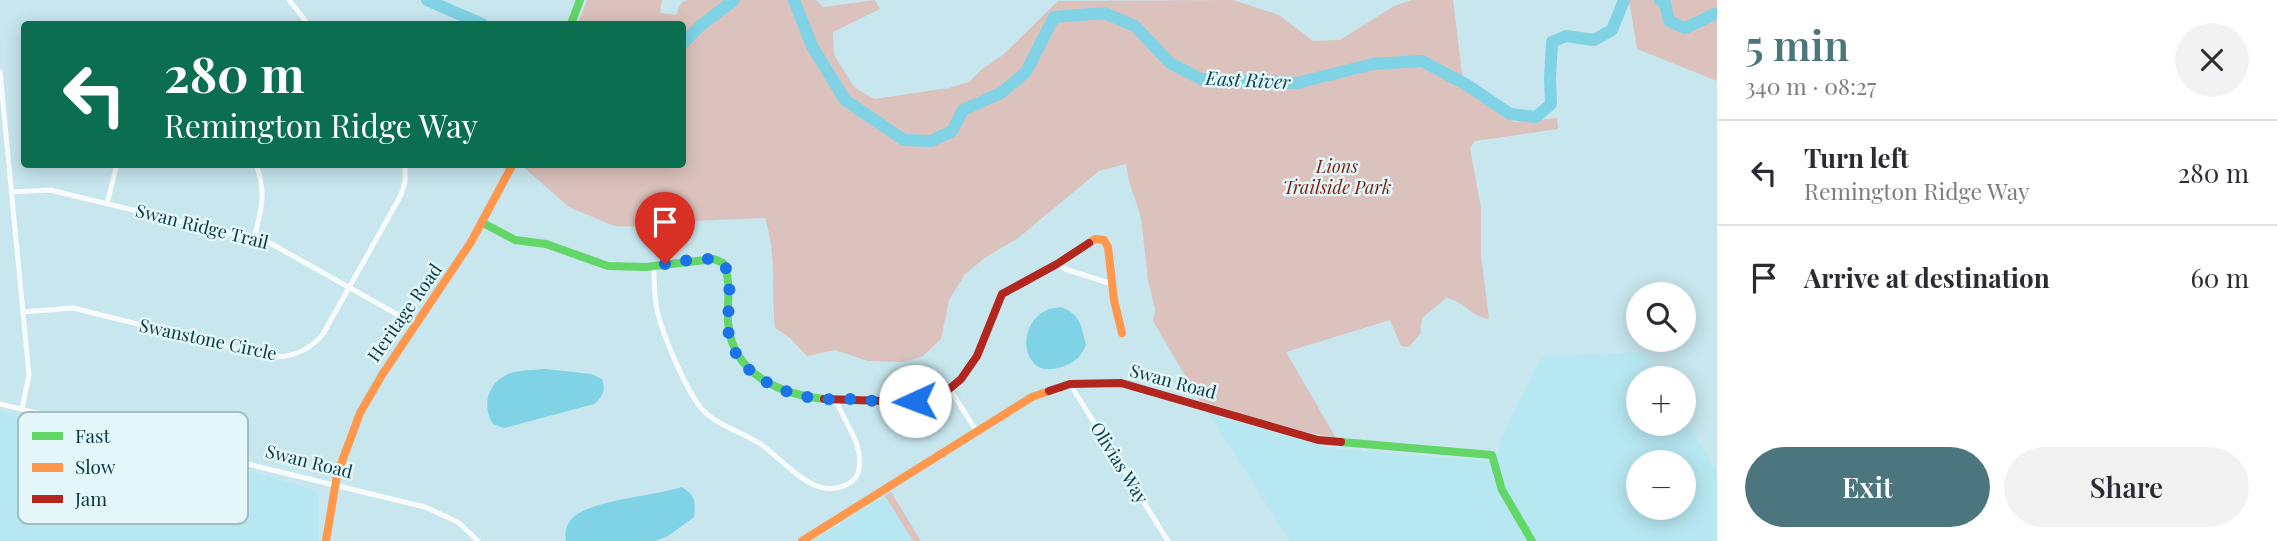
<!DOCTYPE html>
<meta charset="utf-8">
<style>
:root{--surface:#fff;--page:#f2f2f3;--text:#2b2b33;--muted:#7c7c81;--line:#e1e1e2;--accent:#4c767e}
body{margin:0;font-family:"Playfair Display",serif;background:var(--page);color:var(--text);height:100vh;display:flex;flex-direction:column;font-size:26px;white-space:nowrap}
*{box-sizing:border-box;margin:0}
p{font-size:23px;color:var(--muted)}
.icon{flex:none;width:38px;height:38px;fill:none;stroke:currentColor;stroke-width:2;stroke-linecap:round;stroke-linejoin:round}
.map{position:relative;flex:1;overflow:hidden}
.side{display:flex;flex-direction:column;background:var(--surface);width:560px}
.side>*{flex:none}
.guide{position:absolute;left:21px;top:21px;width:665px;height:147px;border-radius:7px;box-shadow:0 4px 18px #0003;background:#0b6e4f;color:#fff;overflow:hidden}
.fabs{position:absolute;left:1626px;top:282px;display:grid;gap:14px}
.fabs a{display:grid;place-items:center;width:70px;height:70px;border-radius:50%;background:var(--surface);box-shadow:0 4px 18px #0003;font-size:35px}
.pin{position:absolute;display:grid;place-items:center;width:60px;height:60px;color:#fff;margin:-72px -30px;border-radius:50% 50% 50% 0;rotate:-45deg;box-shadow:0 0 7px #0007}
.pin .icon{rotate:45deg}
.me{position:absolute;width:77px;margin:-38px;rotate:268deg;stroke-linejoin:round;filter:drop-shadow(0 0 5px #0008)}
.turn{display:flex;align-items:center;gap:24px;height:147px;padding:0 28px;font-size:32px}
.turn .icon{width:91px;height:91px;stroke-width:2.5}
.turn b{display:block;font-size:49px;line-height:60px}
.round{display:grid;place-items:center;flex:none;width:74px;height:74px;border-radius:37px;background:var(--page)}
.overview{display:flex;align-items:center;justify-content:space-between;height:119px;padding:0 28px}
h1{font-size:42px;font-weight:600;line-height:52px;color:var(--accent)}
.action{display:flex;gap:14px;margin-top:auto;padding:14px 28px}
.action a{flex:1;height:80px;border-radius:42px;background:var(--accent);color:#fff;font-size:28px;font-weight:600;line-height:80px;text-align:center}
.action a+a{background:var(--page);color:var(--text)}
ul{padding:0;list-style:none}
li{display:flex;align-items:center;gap:21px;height:105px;padding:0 28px;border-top:2px solid var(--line)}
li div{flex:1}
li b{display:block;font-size:26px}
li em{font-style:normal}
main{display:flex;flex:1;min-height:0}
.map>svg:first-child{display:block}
.built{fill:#b7e8f2;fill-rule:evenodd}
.green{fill:#dcc2bc}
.water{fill:#7fd3e5}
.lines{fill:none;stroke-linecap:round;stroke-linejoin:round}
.river{stroke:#7fd3e5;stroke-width:12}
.street{stroke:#f7fbfc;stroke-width:5}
.fast{stroke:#63d668;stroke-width:8}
.slow{stroke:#ff974d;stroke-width:8}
.jam{stroke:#b3261e;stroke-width:8}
.route{stroke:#1a73e8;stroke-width:12;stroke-dasharray:0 21.6}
.labels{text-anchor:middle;stroke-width:5;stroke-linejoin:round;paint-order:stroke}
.park-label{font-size:18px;font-style:italic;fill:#7e200b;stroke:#e3f6fa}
.street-label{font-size:18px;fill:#0a3942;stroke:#e3f6fa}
.water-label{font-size:19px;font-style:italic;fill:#0f414a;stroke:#e3f6fa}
.key{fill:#e3f6fa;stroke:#a2bdc3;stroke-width:2}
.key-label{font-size:19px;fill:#0a3942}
</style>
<main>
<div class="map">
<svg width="1717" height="541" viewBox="0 0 1717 541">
<rect width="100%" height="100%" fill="#c7e6ed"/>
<path class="built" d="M1644 352 1660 378H1638V424H1684V417L1717 472V541H1290L1209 414 1327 448 1496 462 1500 443 1510 418 1542 357ZM1638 462H1684V508H1638Z
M0 411 151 447 163 454 202 464 223 463 312 489 319 496V541H0Z
M885 496 913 541H813Z"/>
<path class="green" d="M587 0H662L660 13 676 15 681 3 687 0H816L823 7 875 0 880 9 833 32 834 55 854 87 874 99 949 88 969 82 982 69 1003 55 1058 1 1233 0 1279 15 1313 41 1340 40 1394 6 1412 0H1453L1462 73 1470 93 1515 122 1557 118 1558 129 1475 141 1470 148 1481 208V255L1489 319C1467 315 1467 302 1446 298L1422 318 1420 334 1409 347 1401 346 1390 320 1286 352 1336 438 1302 431 1200 401 1153 321 1155 309 1148 280 1141 217 1129 181 1126 164 1099 171 1018 238 986 257 965 274 949 300 941 339 923 356 903 362 868 361 835 350 807 356 790 338 775 328C771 291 777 255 765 218L671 222 642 227 614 226 569 207 521 165 682 164V24H578Z
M1629 0H1717V81L1637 49Z
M891 492 921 541H913L885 496Z"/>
<path class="water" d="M1061 307C1081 315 1081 325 1086 345 1084 349 1081 355 1078 358 1069 366 1048 374 1037 366 1019 352 1025 321 1045 311 1049 308 1056 308 1061 307Z
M545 369 591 374 602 379C606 391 603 396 594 404L504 428 493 424C481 405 488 381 511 373 521 370 534 370 545 369Z
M682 487C695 495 696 502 694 517L668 536 655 541H566C564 530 568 519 579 513 605 499 652 496 682 487Z"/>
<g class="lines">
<path class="river" d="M427 0 482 24
M794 0 812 46 845 100 904 140 931 141 952 131 963 110 1001 93 1026 72 1054 17 1104 13 1135 26 1170 63 1201 79 1297 83 1373 64 1422 61 1467 85 1510 114 1536 117 1551 104 1550 78 1552 42 1566 36 1594 40 1612 30 1624 0
M1660 0 1665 3 1669 21 1685 28 1717 13
M682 44 700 26 734 0"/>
<path class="street" d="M289 0 308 24
M0 72 29 375 22 409
M11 192 50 190 270 243 416 325
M107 204 117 164
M254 239C261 210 267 194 256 164
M1057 264 1065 269 1112 284
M654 266C654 280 654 295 657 309 662 334 685 387 700 407 715 425 740 431 759 443 784 459 812 501 846 485 853 482 858 477 859 469 864 443 843 422 836 399
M23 312 73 308 267 356C290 359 308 352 323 334L401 195 405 182V164
M1070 384 1168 541
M950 389 977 432
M0 404 425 507 458 522 478 541"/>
<path class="fast" d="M571 24 580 0
M483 223 515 240 546 244 608 266 646 267 714 259 723 263C732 282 727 301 728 321 731 373 778 394 824 399
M1341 442 1492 455 1502 490 1532 541"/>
<path class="slow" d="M1089 243 1095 239 1104 240 1108 247 1114 300 1122 333
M326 541 337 475 360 413 382 375 471 242 513 164
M802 541 1032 397 1049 391"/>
<path class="jam" d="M1049 391 1070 384 1121 383 1318 440 1341 442
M824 399 915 402 938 396 948 390 961 379 977 356 1002 294 1057 264 1089 243"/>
</g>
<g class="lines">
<path class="route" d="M665 264C678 262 712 254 722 263 736 275 725 317 729 335 737 375 782 394 819 399 830 400 840 398 851 399 872 400 893 405 915 401"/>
</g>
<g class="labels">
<g class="park-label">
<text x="1337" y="173">Lions<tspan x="1337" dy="21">Trailside Park</tspan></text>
</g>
<g class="street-label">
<text transform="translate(202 227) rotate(14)" y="6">Swan Ridge Trail</text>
<text transform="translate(405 313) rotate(-55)" y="6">Heritage Road</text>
<text transform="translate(208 340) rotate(12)" y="6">Swanstone Circle</text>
<text transform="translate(1173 382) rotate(15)" y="6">Swan Road</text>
<text transform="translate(309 462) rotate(14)" y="6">Swan Road</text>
<text transform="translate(1119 463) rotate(58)" y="6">Olivias Way</text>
</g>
<g class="water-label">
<text transform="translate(1248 80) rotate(3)" y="7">East River</text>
</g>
</g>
<rect x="18" y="412" width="230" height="112" rx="10" class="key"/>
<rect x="32" y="432" width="31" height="8" fill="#63d668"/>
<rect x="32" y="463" width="31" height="9" fill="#ff974d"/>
<rect x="32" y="495" width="31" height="8" fill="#b3261e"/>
<g class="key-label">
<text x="75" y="443">Fast</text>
<text x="75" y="474">Slow</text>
<text x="75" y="506">Jam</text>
</g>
</svg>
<div class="fabs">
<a><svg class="icon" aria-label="search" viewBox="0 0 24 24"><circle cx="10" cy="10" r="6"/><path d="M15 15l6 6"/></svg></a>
<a>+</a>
<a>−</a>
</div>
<div class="pin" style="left:665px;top:264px;background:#d93025"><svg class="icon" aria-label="arrive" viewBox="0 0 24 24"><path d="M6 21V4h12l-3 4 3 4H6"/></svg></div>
<svg class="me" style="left:915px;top:401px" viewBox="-20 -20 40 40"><circle r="19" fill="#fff"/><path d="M0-13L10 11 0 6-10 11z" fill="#1a73e8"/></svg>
<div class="guide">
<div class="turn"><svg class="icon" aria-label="left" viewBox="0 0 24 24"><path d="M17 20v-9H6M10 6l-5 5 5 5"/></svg><div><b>280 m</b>Remington Ridge Way</div></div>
</div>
</div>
<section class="side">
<div class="overview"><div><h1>5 min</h1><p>340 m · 08:27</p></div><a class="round"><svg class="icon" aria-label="close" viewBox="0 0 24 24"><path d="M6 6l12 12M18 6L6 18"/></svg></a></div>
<ul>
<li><svg class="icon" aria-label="left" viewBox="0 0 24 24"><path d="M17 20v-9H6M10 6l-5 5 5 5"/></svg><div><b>Turn left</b><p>Remington Ridge Way</p></div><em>280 m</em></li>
<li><svg class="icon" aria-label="arrive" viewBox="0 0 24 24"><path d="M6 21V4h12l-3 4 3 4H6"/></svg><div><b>Arrive at destination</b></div><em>60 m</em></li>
</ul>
<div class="action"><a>Exit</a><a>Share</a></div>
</section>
</main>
